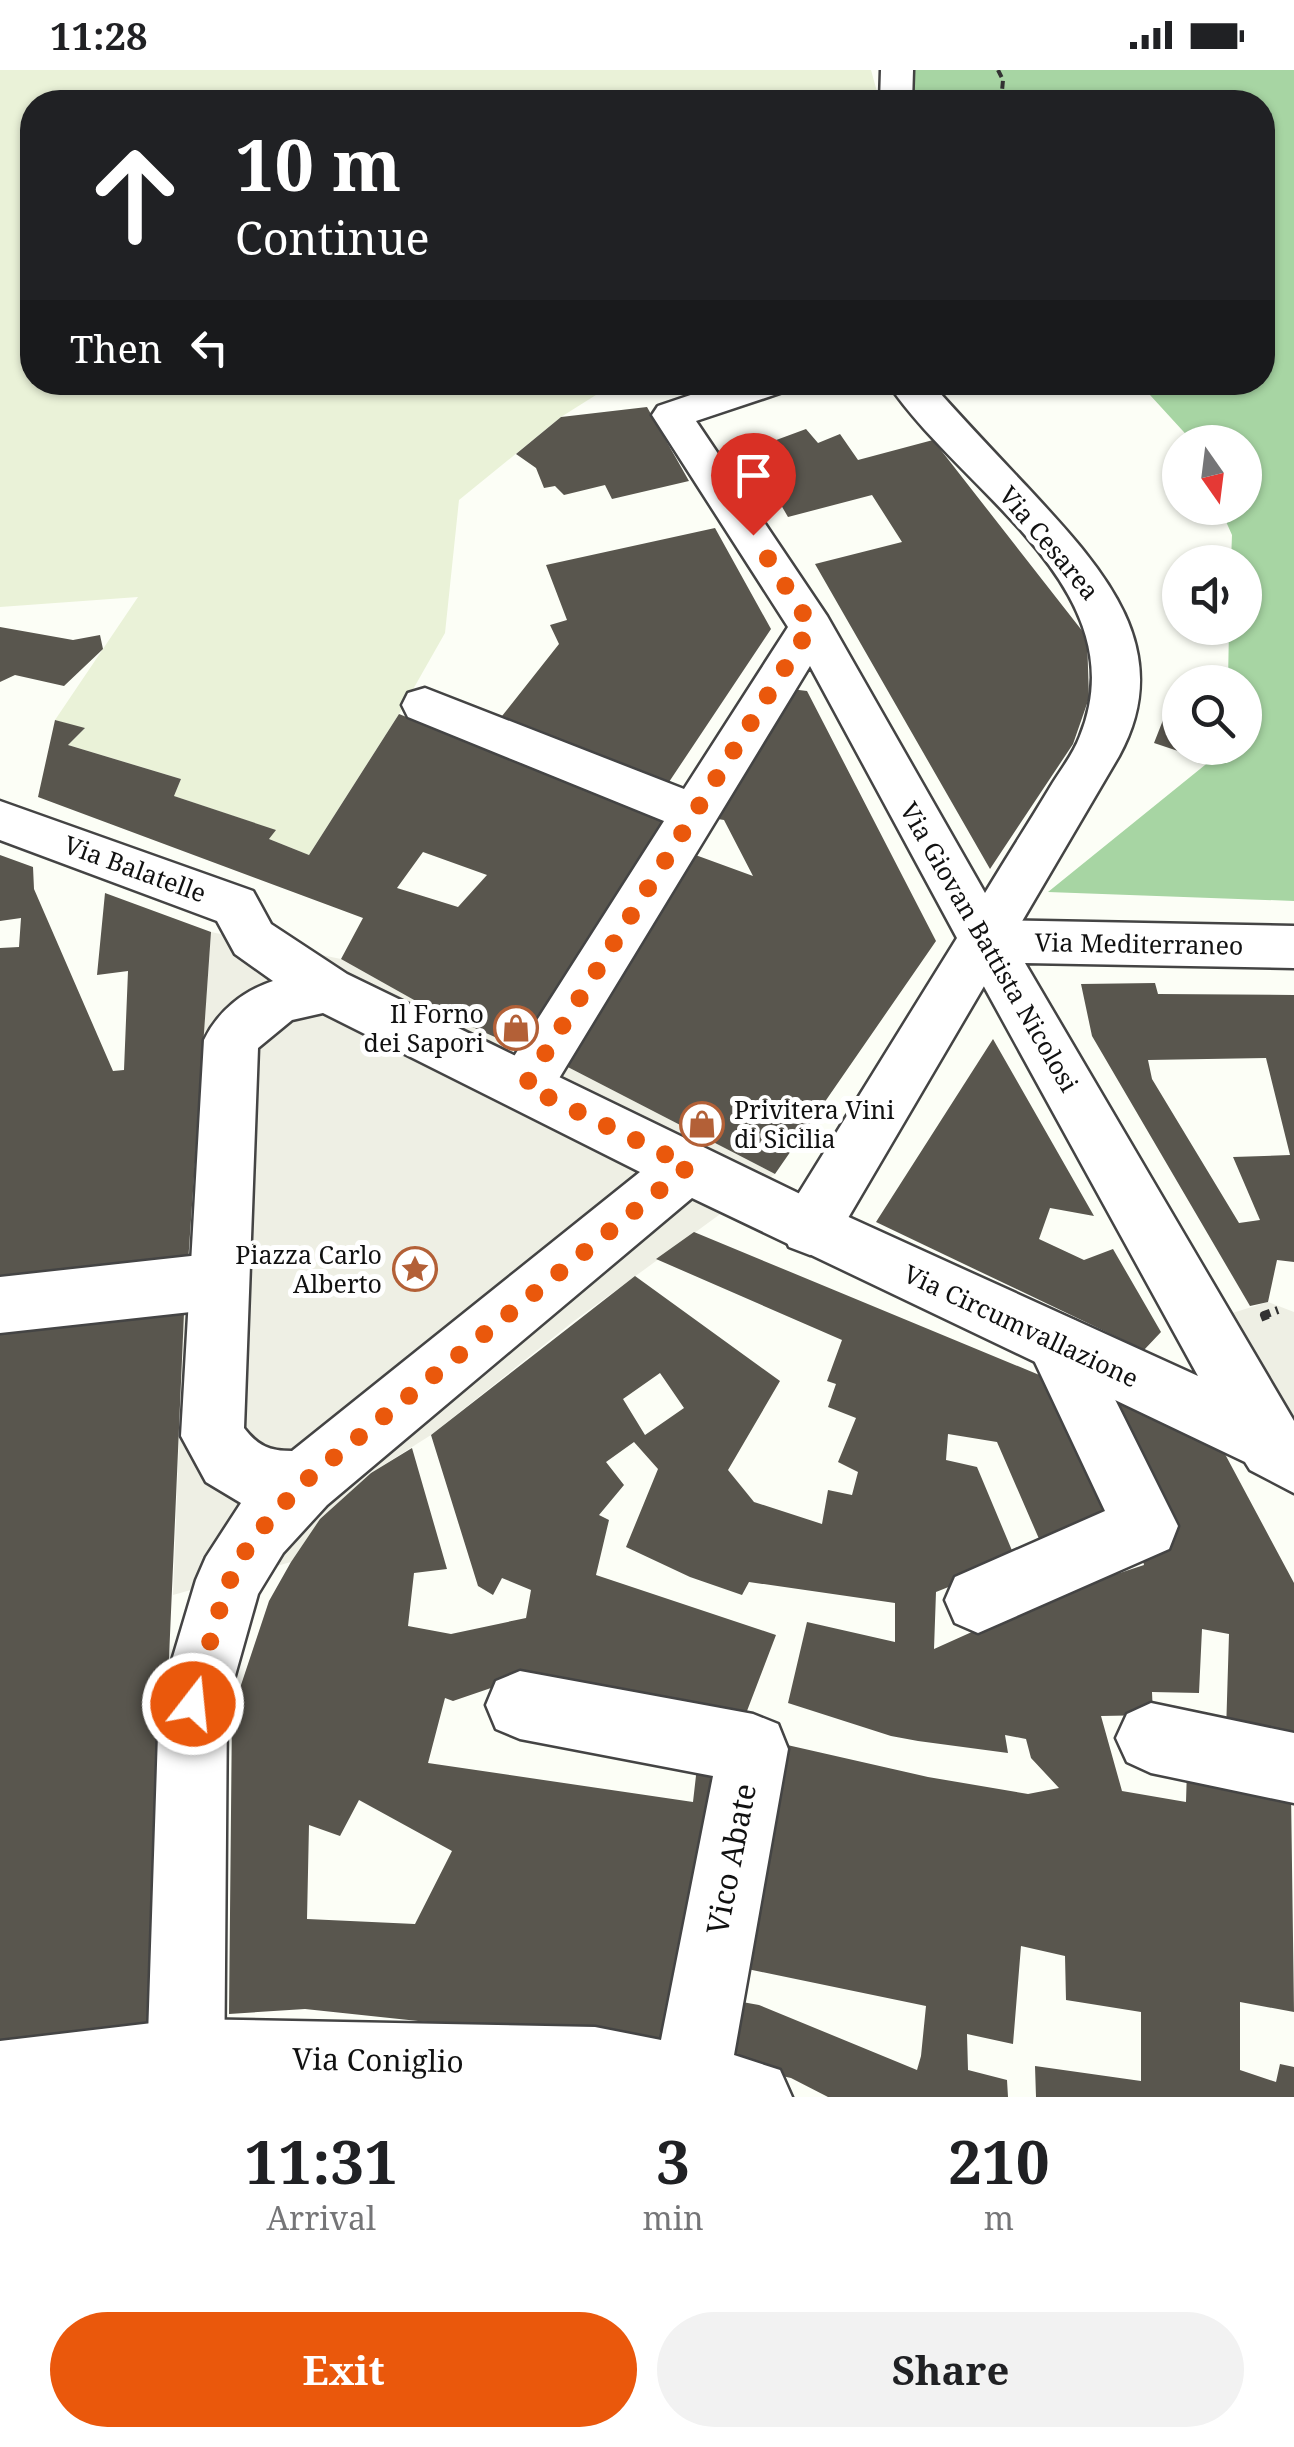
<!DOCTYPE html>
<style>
:root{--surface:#fff;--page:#f2f2f2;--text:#202124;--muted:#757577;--accent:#ea580c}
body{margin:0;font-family:"Noto Serif",serif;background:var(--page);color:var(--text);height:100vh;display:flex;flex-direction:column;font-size:38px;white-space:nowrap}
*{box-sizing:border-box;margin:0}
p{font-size:32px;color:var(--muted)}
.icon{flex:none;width:55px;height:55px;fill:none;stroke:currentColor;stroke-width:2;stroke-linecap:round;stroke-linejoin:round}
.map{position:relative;height:2027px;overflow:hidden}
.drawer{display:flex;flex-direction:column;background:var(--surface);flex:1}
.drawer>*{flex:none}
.top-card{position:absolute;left:20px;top:20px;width:1255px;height:305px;border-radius:40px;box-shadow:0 2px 8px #0004;background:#202124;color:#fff;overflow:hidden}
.needle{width:65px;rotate:166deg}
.tools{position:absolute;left:1162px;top:355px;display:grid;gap:20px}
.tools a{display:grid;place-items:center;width:100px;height:100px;border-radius:50%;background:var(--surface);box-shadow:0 2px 8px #0004;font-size:50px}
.pin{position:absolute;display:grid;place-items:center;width:85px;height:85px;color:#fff;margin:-102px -42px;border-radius:50% 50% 50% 0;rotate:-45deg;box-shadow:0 0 10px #0007}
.pin .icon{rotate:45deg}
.me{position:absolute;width:110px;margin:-55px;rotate:16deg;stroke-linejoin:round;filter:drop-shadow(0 0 8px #0008)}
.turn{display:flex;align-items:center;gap:35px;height:210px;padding:0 50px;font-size:45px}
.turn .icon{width:130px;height:130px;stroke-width:2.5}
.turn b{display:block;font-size:70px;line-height:85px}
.then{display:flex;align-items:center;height:95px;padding:0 50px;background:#0003;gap:20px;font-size:38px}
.eta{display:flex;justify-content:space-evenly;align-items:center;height:170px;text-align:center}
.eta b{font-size:60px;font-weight:700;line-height:70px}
.primary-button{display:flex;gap:20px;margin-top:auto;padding:20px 50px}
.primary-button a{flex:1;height:115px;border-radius:60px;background:var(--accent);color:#fff;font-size:40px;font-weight:700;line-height:115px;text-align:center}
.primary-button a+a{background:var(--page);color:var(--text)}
.status{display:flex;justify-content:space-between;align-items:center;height:70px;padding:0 50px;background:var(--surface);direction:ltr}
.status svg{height:28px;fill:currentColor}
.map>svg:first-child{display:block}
.farmland{fill:#eaf2d8}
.forest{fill:#a7d5a3}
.plaza{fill:#eeefe4}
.building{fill:#59564e;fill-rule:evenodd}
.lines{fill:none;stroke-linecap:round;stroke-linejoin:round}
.minor-casing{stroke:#444;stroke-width:5}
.tertiary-casing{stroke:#444;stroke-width:5}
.path-far1{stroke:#333;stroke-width:4;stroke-dasharray:8 4;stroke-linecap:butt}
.path{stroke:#333;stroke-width:8;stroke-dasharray:12 6;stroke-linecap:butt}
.minor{fill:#fff;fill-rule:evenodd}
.tertiary{fill:#fff;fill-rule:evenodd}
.route{stroke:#ea580c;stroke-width:18;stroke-dasharray:0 32.4}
.labels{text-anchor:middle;stroke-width:10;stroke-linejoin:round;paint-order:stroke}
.street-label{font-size:25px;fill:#111;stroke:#fff}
.poi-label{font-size:25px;fill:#111;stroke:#fff;text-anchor:end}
.near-street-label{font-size:30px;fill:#111;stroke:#fff}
</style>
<div class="status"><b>11:28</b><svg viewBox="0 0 49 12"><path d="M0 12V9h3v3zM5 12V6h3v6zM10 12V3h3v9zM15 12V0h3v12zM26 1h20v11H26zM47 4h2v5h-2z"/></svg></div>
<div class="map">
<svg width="1294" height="2027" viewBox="0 0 1294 2027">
<rect width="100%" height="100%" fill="#fcfef6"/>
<path class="farmland" d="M0 0H871L879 29 876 32H32V312L615 313 561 347 459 430 445 563 399 644 309 785 269 769 275 760 174 726 181 709 68 675 84 659 55 650 138 527 0 537Z"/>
<path class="forest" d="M913 0H1294V831L1048 822 1226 678H1245V612H1228L1229 558H1245V492H1231L1232 465 1220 438H1245V372H1193L1139 313 1262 312V32H914Z"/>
<path class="plaza" d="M211 862 341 889 424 935 560 993 775 1104 574 1251 431 1365 371 1403 320 1449 291 1492 173 1525 184 1243Z
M1268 1232 1294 1242V1392L1203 1252Z"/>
<path class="building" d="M647 337 689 411 612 429 605 415 564 425 555 416 544 418 536 398 516 384 561 347Z
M806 359 818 373 840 364 858 390 933 370 1087 567 1089 628 1073 674 990 799 815 494 902 472 872 425 788 447 749 380Z
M715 458 771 559 667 715 502 646 559 574 550 555 567 550 546 495Z
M0 557 73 570 100 565 103 579 64 616 15 605 0 612Z
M791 619 807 621 936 871 775 1104 560 993 690 783 753 806 724 750 712 748Z
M399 644 667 751 522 979 423 935 341 889 363 848 38 727 55 650 85 658 68 675 181 709 174 726 276 760 269 769 309 785ZM423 782 487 805 458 837 397 818Z
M1165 645 1180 650V678H1196L1193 686 1154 673Z
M0 785 33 797 34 819 113 1001 124 1000 128 901 97 905 105 823 211 862 188 1193 0 1212V878L19 877 21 848 0 851Z
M1155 913 1158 924 1294 925V1192L1277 1190 1268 1232 1250 1236 1092 966 1081 914ZM1266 988 1290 1085 1233 1087 1260 1150 1239 1153 1152 1009 1148 990Z
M993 969 1094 1146 1050 1138 1039 1169 1084 1190 1113 1179 1161 1262 1144 1280 876 1152Z
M694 1162 1049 1309 1121 1447 1043 1478 997 1372 948 1364 946 1390 977 1397 1016 1490 936 1522 934 1579 1059 1523 1144 1495 1101 1323 1218 1371 1294 1513V1673L1226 1662 1229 1564 1202 1559 1199 1623 1152 1622 1153 1645 1101 1646 1122 1721 1186 1732 1187 1699 1291 1722 1294 1942 1240 1932V2000L1276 2012 1280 1994 1294 1997V2027H1036L1035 1996 1141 2011V1942L1066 1930 1065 1886 1021 1876 1013 1974 967 1964 968 2000 1007 2010 1008 2027H828L791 2008 724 1993 731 1930 759 1935 917 2000 921 1986 926 1936 738 1897 774 1672 928 1707 1028 1724 1059 1718 1031 1688 1026 1669 1005 1665 1008 1683 918 1671 891 1666 788 1633 807 1552 895 1572V1533L749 1512 742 1525 690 1507 626 1477 658 1399 634 1372 606 1392 624 1415 599 1445 609 1450 596 1505 776 1565 742 1654 514 1610 453 1631 445 1628 428 1693 693 1732 698 1688 730 1694 673 1978 305 1939 229 1944 232 1642 269 1531 291 1492 320 1449 371 1403 412 1378 447 1499 414 1503 408 1556 451 1564 526 1548 531 1520 502 1508 493 1525 478 1516 431 1365 635 1206 780 1311 728 1400 754 1432 822 1454 828 1420 852 1425 858 1402 838 1392 856 1348 828 1337 836 1314 827 1311 842 1270 656 1189ZM660 1303 684 1338 645 1365 623 1329ZM359 1730 452 1781 415 1854 307 1849 309 1755 340 1766Z
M184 1243 153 1956 0 1974V1263Z"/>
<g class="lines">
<g class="minor-casing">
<path id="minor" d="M881 0H913L912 32H880Z
M729 312H792L786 321 696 351 827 546 985 823C1006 788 1028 754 1049 719 1059 702 1073 685 1080 666 1140 518 958 420 887 312H930C962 348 996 384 1029 419 1099 495 1179 577 1119 686L831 1177 810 1185 789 1177 781 1158 789 1139 957 868 810 596 544 1033 525 1040 506 1033 497 1016 506 999 664 751 408 647 402 635 408 623 425 618 684 719 788 557 652 345 658 336Z
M218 1183 239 1191 248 1211 239 1231 218 1239 0 1263V1207Z
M1055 1242 1076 1251 1178 1456 1169 1479 978 1563 955 1553 945 1530 955 1507 1105 1441 1025 1271 1034 1251Z
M520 1601 753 1644 778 1654 788 1679 734 1985 780 2000 792 2027H0V1971L186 1949 595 1957 661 1970 713 1706 520 1669 496 1659 486 1635 496 1611Z
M1151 1633 1294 1663V1733L1151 1703 1127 1692 1116 1668 1127 1644Z"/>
</g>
<g class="tertiary-casing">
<path id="tertiary" d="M0 731 253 821 271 854 347 904 831 1139 1198 1306 959 871 967 856 985 850 1294 856V898L1025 893 1294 1351V1423L1250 1400 1245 1392 692 1128 327 1435 283 1483 258 1524 227 1634 224 2027H146L159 1634 196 1510 206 1487 241 1433 206 1412 181 1366 204 970C218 941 243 921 273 911L235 884 217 851 0 770ZM323 943 640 1102 292 1381C269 1381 258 1376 244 1358L258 978 292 950Z"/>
</g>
<path class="path-far1" d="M998 0 1003 10 1001 32"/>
<path class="path" d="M1266 1250 1264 1245 1278 1240"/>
<use href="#minor" class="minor"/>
<use href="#tertiary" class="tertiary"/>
</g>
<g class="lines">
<path class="route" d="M193 1634C205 1594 214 1551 229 1513 244 1474 276 1442 304 1412L689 1096 525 1016 811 556 753 465"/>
</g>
<defs>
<g id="shop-ring" transform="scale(2.25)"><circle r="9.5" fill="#fff" stroke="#b36037" stroke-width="1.5"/><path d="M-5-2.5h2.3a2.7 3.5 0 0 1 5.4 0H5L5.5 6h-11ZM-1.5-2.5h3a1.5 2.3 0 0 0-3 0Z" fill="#b36037"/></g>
<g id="sight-ring" transform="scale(2.25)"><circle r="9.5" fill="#fff" stroke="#b36037" stroke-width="1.5"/><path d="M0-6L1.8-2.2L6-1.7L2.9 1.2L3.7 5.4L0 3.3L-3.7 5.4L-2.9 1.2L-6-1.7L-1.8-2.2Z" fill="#b36037"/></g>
</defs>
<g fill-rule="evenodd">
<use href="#shop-ring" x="516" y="958"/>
<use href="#shop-ring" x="702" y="1054"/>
<use href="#sight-ring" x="415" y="1199"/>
</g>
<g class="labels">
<g class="street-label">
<text transform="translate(1049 473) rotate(50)" y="9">Via Cesarea</text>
<text transform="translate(135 799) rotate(20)" y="9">Via Balatelle</text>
<text transform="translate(1139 874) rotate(1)" y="9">Via Mediterraneo</text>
<text transform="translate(989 877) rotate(60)" y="9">Via Giovan Battista Nicolosi</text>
<text transform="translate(1021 1256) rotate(25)" y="9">Via Circumvallazione</text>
</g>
<g class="poi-label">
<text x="484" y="953">Il Forno<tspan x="484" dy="29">dei Sapori</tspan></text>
<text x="734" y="1049" text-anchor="start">Privitera Vini<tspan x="734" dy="29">di Sicilia</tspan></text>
<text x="382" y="1194">Piazza Carlo<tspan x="382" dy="29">Alberto</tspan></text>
</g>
<g class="near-street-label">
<text transform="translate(732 1789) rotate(-79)" y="10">Vico Abate</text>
<text transform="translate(378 1991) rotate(1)" y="10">Via Coniglio</text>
</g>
</g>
</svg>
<div class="tools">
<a><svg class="needle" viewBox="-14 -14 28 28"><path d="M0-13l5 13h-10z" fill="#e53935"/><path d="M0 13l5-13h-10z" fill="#757577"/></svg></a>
<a><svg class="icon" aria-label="sound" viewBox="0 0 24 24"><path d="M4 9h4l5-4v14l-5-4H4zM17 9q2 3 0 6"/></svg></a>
<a><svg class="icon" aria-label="search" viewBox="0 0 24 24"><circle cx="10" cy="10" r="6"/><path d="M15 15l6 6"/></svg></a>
</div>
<div class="pin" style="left:753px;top:465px;background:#d93025"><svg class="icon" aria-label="arrive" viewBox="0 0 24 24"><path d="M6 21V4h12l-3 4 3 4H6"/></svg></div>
<svg class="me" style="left:193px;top:1634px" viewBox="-20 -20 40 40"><circle r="17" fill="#ea580c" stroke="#fff" stroke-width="3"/><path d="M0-11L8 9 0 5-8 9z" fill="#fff"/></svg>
<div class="top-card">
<div class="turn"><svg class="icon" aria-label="ahead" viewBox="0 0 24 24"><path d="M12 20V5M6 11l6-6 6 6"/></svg><div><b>10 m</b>Continue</div></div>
<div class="then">Then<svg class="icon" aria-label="left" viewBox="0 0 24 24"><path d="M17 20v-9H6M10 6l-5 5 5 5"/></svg></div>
</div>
</div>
<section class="drawer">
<div class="eta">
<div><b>11:31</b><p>Arrival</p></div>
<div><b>3</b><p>min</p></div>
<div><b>210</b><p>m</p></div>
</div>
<div class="primary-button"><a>Exit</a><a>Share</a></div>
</section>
